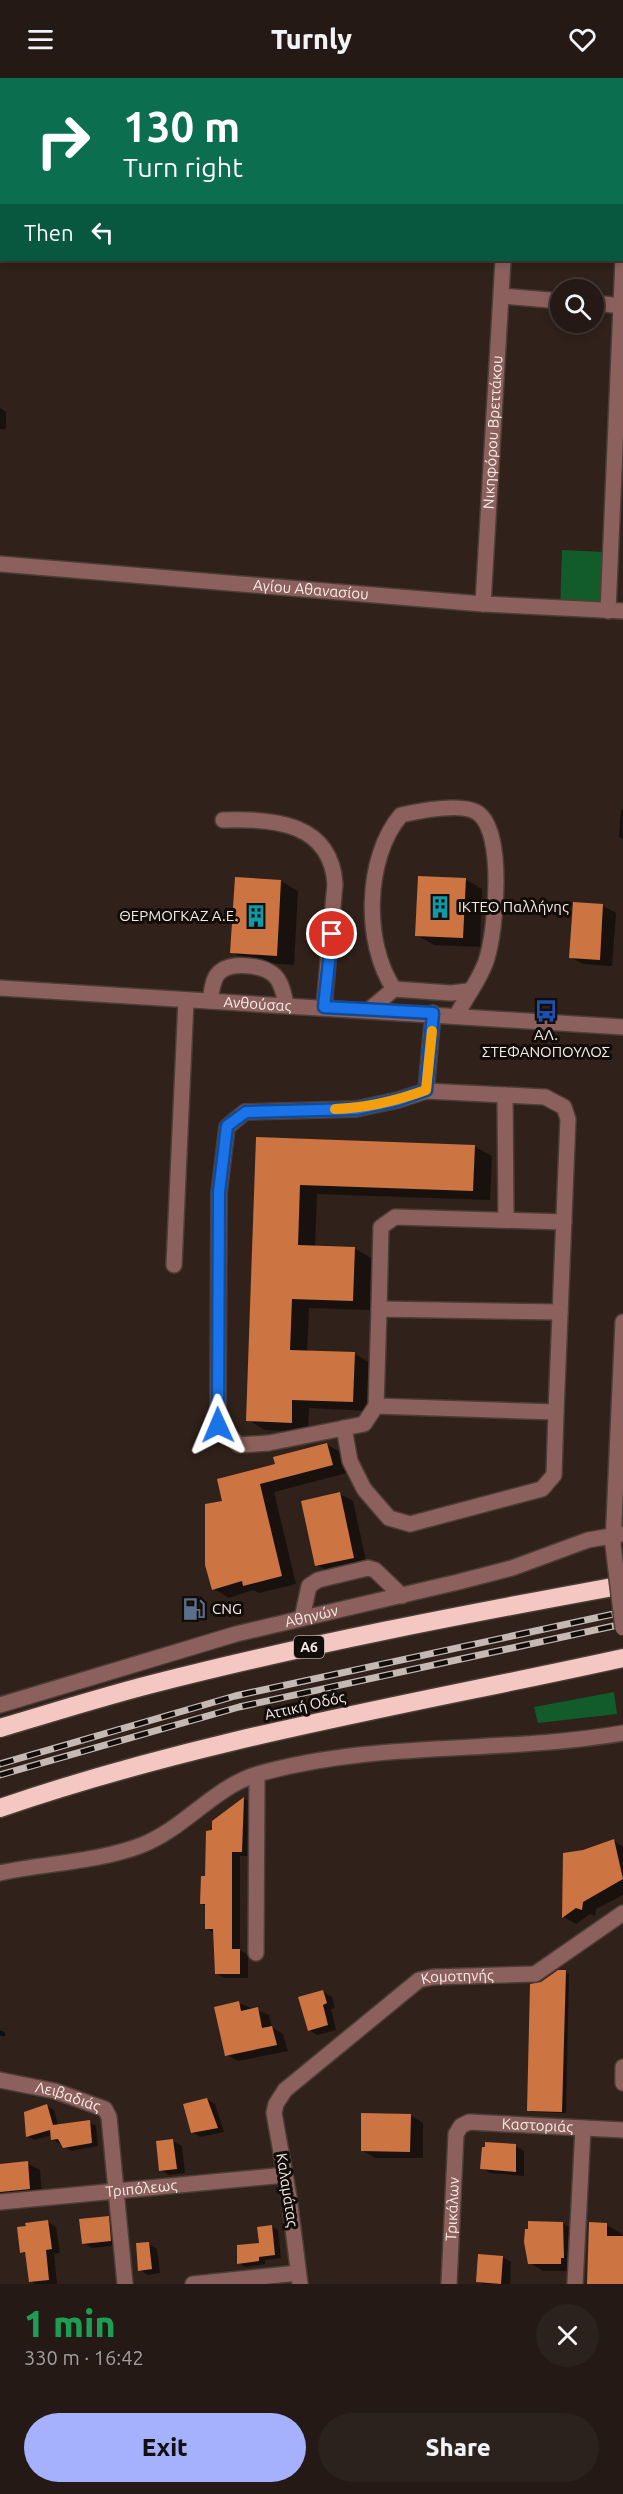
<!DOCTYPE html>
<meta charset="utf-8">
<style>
:root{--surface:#241914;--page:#2c221d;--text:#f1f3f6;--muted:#a3a0a0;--line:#413834;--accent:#a5b1fc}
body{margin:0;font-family:Ubuntu,sans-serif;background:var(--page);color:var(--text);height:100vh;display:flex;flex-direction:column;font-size:22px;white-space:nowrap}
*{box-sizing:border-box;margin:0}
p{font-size:20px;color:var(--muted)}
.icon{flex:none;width:33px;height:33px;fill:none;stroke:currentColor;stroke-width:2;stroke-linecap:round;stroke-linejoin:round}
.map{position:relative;height:2206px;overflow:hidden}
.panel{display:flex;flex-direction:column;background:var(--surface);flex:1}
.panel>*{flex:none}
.top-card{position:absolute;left:0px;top:0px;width:624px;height:183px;box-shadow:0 3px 9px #0003,0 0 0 2px var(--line);background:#0b6e4f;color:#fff;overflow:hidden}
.buttons{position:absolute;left:550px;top:201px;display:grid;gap:12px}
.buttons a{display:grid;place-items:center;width:54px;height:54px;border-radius:50%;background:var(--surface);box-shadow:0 3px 9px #0003,0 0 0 2px var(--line);font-size:30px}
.pin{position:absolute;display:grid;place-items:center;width:51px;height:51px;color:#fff;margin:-26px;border:3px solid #fff;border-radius:50%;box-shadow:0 2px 6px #0007}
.me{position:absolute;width:66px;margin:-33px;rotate:359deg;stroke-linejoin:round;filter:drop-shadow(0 0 4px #0008)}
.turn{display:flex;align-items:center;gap:21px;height:126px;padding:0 24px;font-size:27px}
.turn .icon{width:78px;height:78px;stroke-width:2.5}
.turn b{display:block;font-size:42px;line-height:51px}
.then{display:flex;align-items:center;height:57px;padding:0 24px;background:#0003;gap:12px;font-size:22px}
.round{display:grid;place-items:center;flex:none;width:63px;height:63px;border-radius:32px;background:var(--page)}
.head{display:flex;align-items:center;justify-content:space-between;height:102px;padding:0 24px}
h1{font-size:36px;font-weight:800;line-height:45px;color:#1e9e55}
.action{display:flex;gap:12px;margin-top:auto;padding:12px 24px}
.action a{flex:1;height:69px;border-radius:36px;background:var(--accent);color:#111;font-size:24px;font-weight:800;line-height:69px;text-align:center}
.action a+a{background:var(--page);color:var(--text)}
header{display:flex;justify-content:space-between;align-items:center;height:78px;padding:0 24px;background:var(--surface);font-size:27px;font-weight:800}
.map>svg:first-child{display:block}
.green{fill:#125b2a}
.shadow{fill:#0007}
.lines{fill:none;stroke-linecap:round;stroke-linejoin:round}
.stream{stroke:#021216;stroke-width:4.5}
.building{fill:#cd7443}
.minor-casing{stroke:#4c3e37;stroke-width:18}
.highway-casing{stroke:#4c3e37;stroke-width:21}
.minor{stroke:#8c605d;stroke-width:15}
.highway{stroke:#f4c7c3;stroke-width:18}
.rail-casing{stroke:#c5b9b4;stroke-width:7}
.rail{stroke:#130d09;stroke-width:4.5;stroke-dasharray:14;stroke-linecap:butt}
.minor-bridge-casing{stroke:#4c3e37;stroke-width:18;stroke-linecap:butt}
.minor-bridge{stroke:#8c605d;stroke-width:15}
.route-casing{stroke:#114b97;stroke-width:15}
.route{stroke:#1a73e8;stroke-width:10}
.slow{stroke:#f59e0b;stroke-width:10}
.labels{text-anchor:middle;stroke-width:6;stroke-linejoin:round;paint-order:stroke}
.shield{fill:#130d09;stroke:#b3aaa5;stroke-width:1.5}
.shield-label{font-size:14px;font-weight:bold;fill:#f7ede8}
.street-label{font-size:15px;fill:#f7ede8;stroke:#130d09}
.poi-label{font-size:15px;fill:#f7ede8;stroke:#130d09;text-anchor:start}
</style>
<header><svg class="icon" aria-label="menu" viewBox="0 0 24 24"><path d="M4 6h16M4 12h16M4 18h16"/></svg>Turnly<svg class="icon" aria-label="heart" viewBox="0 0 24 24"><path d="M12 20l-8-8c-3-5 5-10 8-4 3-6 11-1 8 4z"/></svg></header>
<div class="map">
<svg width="623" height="2206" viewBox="0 0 623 2206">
<rect width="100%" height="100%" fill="#30211a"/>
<path class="green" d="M562 472 604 474V537L560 534Z
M614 1614 617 1636 538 1645 534 1629Z"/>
<path class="shadow" d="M622 22 623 23V67H622Z
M0 330 6 334V351H0Z
M621 732H623V761L619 759Z
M236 800 281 803 298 813 294 887 249 884 232 874Z
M465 801 482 811 480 869 434 867 417 857Z
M603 828 616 835 612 888 583 886 570 879Z
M257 1061 474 1068 492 1078 490 1122 317 1116 315 1169 354 1170 371 1180 370 1232 309 1230 307 1274 355 1276 372 1286 370 1333 309 1330 308 1354 265 1352 248 1342Z
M327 1367 342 1375 347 1395 274 1414 296 1506 259 1515 253 1512 229 1520 214 1511 224 1424 276 1387Z
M340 1416 353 1423 367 1487 330 1495 317 1487Z
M245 1721 252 1725 250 1778H240V1872L248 1877V1900H224L216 1895 214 1855 206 1850V1828L201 1826 214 1744Z
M614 1763 623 1769V1817L596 1831 595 1838 590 1836 576 1846 564 1839 583 1774Z
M566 1894 569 1896 566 2035 532 2034 528 2032 541 1905Z
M323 1914 332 1919 335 1930 331 1931 336 1952 317 1957 309 1952Z
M239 1925 269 1937 272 1949 283 1956 288 1973 238 1983 227 1977Z
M207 2021 215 2026 224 2054 200 2059 193 2054Z
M47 2028 54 2032 58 2047 89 2044 96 2048 98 2068 71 2073 52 2061V2057L34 2062 28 2058Z
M410 2037 423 2045V2080H375L362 2072Z
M173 2063 182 2068 185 2095 169 2097 161 2092Z
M515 2068 524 2073V2098L490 2095 482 2090Z
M27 2085 40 2092 42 2118 0 2119V2087Z
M108 2139 117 2144 119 2167 92 2170 84 2165Z
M48 2144 56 2149 60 2175 54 2176 57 2206H35L30 2203 27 2177 21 2174Z
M562 2145 575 2153 574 2193H543L530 2185Z
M607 2147 621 2155 623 2160V2206H589Z
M271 2148 278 2152 281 2180 265 2182V2186L245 2189 239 2185 260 2166Z
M149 2166 157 2171 160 2195 148 2197 140 2192Z
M503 2179 511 2184 510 2206H483L478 2203Z"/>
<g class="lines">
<path class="stream" d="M0 1955 3 1956"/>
</g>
<path class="building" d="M418 798 466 800 463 860 415 858Z
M235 799 281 802 277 878 230 875Z
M573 824 603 826 600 882 569 880Z
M256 1059 475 1067 473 1113 300 1107 298 1167 355 1169 353 1223 292 1221 290 1272 355 1274 353 1324 292 1322V1345L246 1343Z
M327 1365 333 1387 260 1406 282 1498 243 1508 242 1503 212 1512 205 1487V1426L222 1423 217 1401 275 1386 273 1379Z
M340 1414 354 1480 315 1488 301 1423Z
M244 1719 242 1774H232V1871H240V1896H215L213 1851H205V1826H200L201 1798H205L206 1753 212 1752V1743Z
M614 1761 623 1801 583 1824 582 1832 576 1830 562 1840 563 1775 583 1772Z
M558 1892H566L562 2034 527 2033 530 1906 541 1904Z
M323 1912 327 1925 323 1927 328 1947 308 1953 298 1919Z
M239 1923 241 1933 258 1929 262 1950 272 1948 277 1967 225 1978 214 1929Z
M207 2020 218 2050 191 2055 183 2026Z
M47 2026 53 2047 90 2042 92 2065 63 2070 58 2061 51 2062 50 2052 26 2059 24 2034Z
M361 2035 411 2036 410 2074 361 2073Z
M173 2061 177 2091 159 2093 156 2063Z
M485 2064 516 2066V2094L480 2091 482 2069H485Z
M28 2083 30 2111 0 2114V2086Z
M109 2138 111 2163 82 2166 79 2141Z
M48 2142 52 2171 46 2172 49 2202 29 2204 25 2174 20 2175 17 2149 26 2148 25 2145Z
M528 2143 563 2144 564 2180H561V2186H528L524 2164 525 2151H528Z
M589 2144 607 2145V2158H623V2206H587Z
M272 2147 275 2177 259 2179V2183L237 2186V2167L259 2165 257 2149Z
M149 2164 152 2191 138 2193 136 2165Z
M478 2176 503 2178 501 2206 476 2204Z"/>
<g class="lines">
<g class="minor-casing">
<g id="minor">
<path d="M15 2V0"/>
<path d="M511 2V0"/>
<path d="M0 137H2"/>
<path d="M502 218 561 223"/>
<path d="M594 225 623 228"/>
<path id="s1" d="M0 486 483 526 623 533"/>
<path id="s2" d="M483 526 503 182"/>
<path d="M608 533 623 182"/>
<path d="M223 742C274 740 331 745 335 806L324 929"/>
<path id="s3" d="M0 910 623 949"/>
<path d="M394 911C363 865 365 779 401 737 419 733 462 724 478 735 505 754 496 851 487 880 482 899 466 918 457 937"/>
<path d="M210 923C212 913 212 899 221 893 233 884 263 887 274 897 282 904 284 917 286 927"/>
<path d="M369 932 394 911 451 915 468 913"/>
<path d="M426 1013 545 1019 564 1029 568 1041 556 1334 376 1328 364 1346 269 1365 239 1367 218 1347 219 1115 227 1049 245 1034 356 1031 398 1022Z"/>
<path d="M426 1013 433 935"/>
<path d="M505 1017 506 1142"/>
<path d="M174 1187 186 922"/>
<path d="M379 1231 381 1149 395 1139 564 1144"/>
<path d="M376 1328 379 1231 560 1234"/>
<path d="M344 1350 350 1383 364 1411 389 1440 410 1446 542 1411 554 1397 556 1334"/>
<path d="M613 1466 623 1244"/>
<path d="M302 1540 309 1508 318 1502 368 1490 375 1492 402 1518"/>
<path id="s4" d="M0 1627 236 1556 458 1504 512 1490 588 1462 623 1456"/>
<path d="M0 1795C46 1785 98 1784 142 1767 185 1750 214 1709 258 1696 378 1662 502 1676 623 1655"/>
<path d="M256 1875 257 1697"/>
<path d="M623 1989V2005"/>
<path id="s5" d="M0 2002 55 2013 105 2031 109 2039 125 2206"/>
<path id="s6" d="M0 2124 285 2097"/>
<path d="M193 2206 298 2195"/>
<path id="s7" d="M300 2206 289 2119 274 2035 276 2026 285 2012 419 1902 433 1899 535 1896 623 1835"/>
<path id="s8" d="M449 2206 456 2056 461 2048 469 2044 623 2052"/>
<path d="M575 2206 583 2050"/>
</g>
</g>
<g class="highway-casing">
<path id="highway" d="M0 1650C51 1635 101 1619 152 1606 308 1566 465 1536 623 1507
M0 1730C203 1660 414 1626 623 1580"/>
</g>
<use href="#minor" class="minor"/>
<use href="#highway" class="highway"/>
<g class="rail-casing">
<path id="rail" d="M0 1686 235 1618 623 1534
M0 1697 239 1629 623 1546"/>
</g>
<use href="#rail" class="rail"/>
<g class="minor-bridge-casing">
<path id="minor-bridge" d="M613 1467 623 1550"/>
</g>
<use href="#minor-bridge" class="minor-bridge"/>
</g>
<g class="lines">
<g class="route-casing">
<path id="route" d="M218 1347 219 1114 227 1048 246 1034 356 1031 398 1022 426 1012 433 935 324 929 332 856"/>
</g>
<use href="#route" class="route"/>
<path class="slow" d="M335 1031C366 1030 396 1023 426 1012L432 953"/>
</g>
<defs>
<g id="building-bare" transform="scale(1.8)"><path d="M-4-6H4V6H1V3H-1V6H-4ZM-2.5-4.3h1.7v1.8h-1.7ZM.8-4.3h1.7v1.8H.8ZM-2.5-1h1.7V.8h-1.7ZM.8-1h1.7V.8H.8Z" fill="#0f9aa8" stroke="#130d09" stroke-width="2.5" paint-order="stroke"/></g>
<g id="bus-bare" transform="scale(1.8)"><path d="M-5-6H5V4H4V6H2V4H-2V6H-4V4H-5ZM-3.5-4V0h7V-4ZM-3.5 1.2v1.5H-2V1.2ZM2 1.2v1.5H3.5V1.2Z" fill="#1a4fb4" stroke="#130d09" stroke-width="2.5" paint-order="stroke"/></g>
<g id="fuel-bare" transform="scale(1.8)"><path d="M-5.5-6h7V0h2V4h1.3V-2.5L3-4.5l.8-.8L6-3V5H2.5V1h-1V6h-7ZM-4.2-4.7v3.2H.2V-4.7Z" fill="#5c6f8a" stroke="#130d09" stroke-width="2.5" paint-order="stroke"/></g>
</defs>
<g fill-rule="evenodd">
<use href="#building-bare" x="440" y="829"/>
<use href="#building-bare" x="256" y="838"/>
<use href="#bus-bare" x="546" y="933"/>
<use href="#fuel-bare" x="194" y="1531"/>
</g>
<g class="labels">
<rect class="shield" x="294" y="1558" width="30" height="22" rx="4.5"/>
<g class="shield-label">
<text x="309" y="1574">Α6</text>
</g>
<g class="street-label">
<text dy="5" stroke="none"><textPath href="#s2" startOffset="172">Νικηφόρου Βρεττάκου</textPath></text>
<text dy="5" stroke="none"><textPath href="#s1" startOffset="312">Αγίου Αθανασίου</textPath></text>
<text dy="5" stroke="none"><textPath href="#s3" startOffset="258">Ανθούσας</textPath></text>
<text dy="5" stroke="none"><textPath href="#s4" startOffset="324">Αθηνών</textPath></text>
<text transform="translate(305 1628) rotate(-13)" y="5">Αττική Οδός</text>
<text dy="5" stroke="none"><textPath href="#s7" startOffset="411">Κομοτηνής</textPath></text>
<text dy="5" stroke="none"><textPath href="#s5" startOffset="70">Λειβαδιάς</textPath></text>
<text dy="5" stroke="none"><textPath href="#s8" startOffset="237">Καστοριάς</textPath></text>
<text dy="5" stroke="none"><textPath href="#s6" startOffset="142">Τριπόλεως</textPath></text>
<text transform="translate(287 2112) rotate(81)" y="5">Καλαμάτας</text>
<text dy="5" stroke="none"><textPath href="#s8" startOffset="75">Τρικάλων</textPath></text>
</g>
<g class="poi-label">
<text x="458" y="834">ΙΚΤΕΟ Παλλήνης</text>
<text x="238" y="843" text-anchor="end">ΘΕΡΜΟΓΚΑΖ Α.Ε.</text>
<text x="546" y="962" text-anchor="middle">ΑΛ.<tspan x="546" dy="17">ΣΤΕΦΑΝΟΠΟΥΛΟΣ</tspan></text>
<text x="212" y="1536">CNG</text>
</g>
</g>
</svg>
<div class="buttons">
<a><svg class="icon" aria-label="search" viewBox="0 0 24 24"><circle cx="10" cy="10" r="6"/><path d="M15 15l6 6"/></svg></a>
</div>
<div class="pin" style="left:332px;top:856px;background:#d93025"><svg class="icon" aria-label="arrive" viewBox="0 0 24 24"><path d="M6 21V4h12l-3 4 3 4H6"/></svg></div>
<svg class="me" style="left:218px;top:1347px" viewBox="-20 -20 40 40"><path d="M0-17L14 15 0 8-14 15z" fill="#1a73e8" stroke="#fff" stroke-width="4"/></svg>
<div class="top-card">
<div class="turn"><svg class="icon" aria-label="right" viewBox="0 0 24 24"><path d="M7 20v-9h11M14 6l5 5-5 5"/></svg><div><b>130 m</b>Turn right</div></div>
<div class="then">Then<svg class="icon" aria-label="left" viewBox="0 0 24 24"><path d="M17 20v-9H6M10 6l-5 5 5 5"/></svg></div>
</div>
</div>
<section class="panel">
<div class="head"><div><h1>1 min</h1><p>330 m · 16:42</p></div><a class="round"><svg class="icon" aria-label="close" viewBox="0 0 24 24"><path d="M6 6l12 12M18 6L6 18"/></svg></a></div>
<div class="action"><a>Exit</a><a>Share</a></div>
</section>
